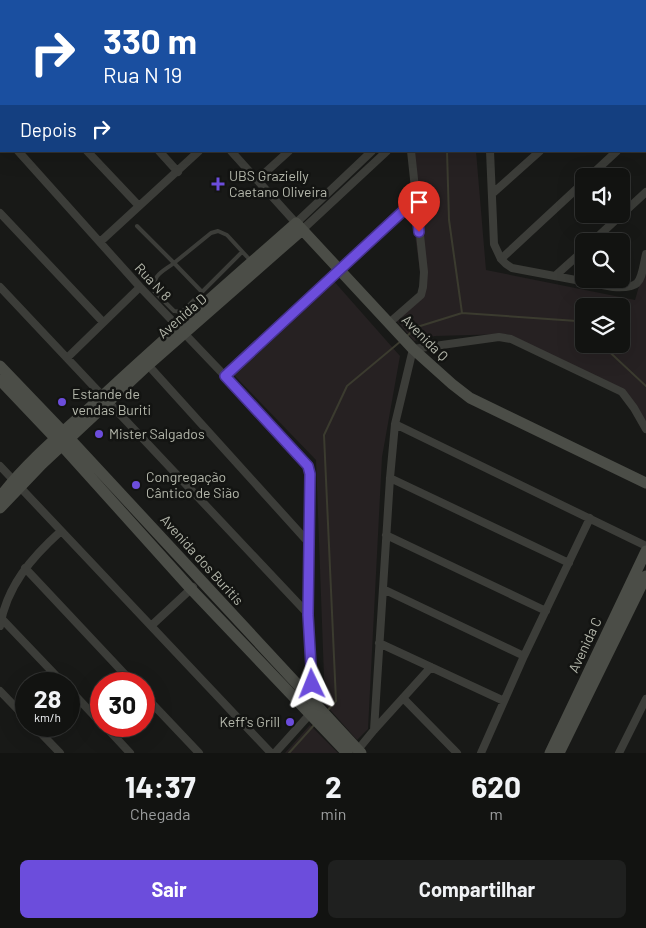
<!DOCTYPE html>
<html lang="pt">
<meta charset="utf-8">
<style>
:root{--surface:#121311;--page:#1f201f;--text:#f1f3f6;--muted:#9c9e9f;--line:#313231;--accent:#6c4ddc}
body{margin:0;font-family:Barlow,sans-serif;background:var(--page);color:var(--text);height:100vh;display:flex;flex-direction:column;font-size:19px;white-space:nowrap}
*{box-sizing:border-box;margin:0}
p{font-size:16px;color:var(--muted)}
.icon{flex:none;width:28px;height:28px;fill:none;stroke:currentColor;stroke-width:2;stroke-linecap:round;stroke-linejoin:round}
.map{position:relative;height:753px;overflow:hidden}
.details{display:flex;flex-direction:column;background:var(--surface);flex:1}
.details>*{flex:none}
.banner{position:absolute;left:0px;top:0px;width:646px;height:152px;box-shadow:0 5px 20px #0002,0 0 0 1px var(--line);background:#1a4fa0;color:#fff;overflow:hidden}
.controls{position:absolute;left:575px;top:168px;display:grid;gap:10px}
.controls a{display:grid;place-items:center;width:55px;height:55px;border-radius:8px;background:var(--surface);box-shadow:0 5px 20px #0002,0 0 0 1px var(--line);font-size:25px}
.speed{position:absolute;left:15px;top:672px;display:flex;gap:10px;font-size:25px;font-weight:700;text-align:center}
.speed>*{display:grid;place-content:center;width:65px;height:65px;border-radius:50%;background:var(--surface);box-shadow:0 5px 20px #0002,0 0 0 1px var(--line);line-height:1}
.speed small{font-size:12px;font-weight:400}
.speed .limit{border:8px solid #d22;background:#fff;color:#111}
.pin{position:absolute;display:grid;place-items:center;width:42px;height:42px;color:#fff;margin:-51px -21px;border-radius:50% 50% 50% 0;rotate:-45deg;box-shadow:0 0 5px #0007}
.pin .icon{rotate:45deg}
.me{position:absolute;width:55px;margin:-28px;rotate:358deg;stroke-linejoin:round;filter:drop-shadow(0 0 4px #0008)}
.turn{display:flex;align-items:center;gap:18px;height:105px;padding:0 20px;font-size:22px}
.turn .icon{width:65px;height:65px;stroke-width:2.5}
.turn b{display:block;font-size:35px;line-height:42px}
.then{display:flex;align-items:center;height:48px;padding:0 20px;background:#0003;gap:10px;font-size:19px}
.eta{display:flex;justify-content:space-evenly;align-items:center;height:85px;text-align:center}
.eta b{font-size:30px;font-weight:700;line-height:35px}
.button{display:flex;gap:10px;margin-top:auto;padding:10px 20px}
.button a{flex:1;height:58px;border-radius:8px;background:var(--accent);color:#fff;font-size:20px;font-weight:700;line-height:58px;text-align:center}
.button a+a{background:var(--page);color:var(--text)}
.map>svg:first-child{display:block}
.green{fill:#262122;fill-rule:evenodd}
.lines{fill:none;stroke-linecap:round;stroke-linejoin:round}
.stream{stroke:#3b3b2f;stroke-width:2}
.lane{stroke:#3c3d39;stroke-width:4}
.street{stroke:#3c3d39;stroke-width:8}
.secondary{stroke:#4b4d47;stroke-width:11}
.route-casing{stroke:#46328f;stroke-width:12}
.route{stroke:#6c4ddc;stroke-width:9}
.poi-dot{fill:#6c4ddc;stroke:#131412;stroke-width:2}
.labels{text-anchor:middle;stroke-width:5;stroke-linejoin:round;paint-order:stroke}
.poi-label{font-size:14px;fill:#b4b7ab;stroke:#131412;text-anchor:start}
.street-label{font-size:14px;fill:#b4b7ab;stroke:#131412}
</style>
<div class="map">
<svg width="646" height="753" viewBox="0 0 646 753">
<rect width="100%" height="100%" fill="#181917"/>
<path class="green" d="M412 151H476L486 270 635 300 646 262V424L624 390 507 334 435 336 414 341 392 315 423 294 410 198ZM584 306H621V344H584Z
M332 279 400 356 382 457 368 729 357 740 325 704 316 460 232 373Z
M310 725 338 753H285Z"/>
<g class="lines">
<path class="stream" d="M441 0V1
M447 151 449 220 462 313
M407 336 417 327 462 313 577 321 584 327
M601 344 646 386
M327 711 336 701 324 435 347 386 401 341
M289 753 315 724"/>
<path class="lane" d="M137 226 174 263 211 233 218 231 227 235 250 260
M202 292 174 263C162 272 152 275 154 291L174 311 182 312 242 252"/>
<path class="street" d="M14 0 15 1
M87 0 89 1
M165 0 166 1
M233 0 234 1
M304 0 306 1
M376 0 377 1
M404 0V1
M480 0V1
M72 1 73 0
M535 1 536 0
M548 1 549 0
M630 1 631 0
M645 55H646
M0 60 1 61
M645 129 646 130
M0 132 1 134
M18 151 140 287 225 376 308 466 310 474 309 615 312 701 310 714 275 753
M87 151 139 206
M159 151 178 172
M231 151 296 223 372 151
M490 151 494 244 501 259 506 264 512 268 613 287C643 289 640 281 646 254
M590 176 617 151
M257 180 289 151
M493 193 540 151
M0 213 103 322
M302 230 387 151
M593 241 646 192
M100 242 199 151
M501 259 584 182
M555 276 584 250
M0 287 309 615
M389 323 421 295 423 287 424 272 411 151
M67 358 140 287
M148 365 309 543
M225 376 415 199
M395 424 646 546
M0 466 271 753
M390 478 569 563
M386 535 546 611
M25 568 134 684
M383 589 524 656
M1 618 64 684
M0 626C7 586 31 558 61 531
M151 626 193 587
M379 643 504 701
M69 689 101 723
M0 691 26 718
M144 695 199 753
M403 698 457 753
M34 726 60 753
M105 726 130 753
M374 730 390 478 395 424 413 349 499 337 511 339 622 392 634 408 646 429
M356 752 374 730 431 667
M481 753 524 656 590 518
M619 753 646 699"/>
<path class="secondary" d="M0 366 70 439 361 753
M0 380 56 439 191 589 347 753
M0 497C27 462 62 433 95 403 160 342 228 283 296 223L413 349 452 384 470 398 646 483
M0 508 42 464 148 365 302 230
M550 753 646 551
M559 753 646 576"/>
</g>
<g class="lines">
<g class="route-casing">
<path id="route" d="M312 684 308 615 310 474 308 466 225 376 416 199 419 232"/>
</g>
<use href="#route" class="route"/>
</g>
<g class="poi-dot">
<path d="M215.5 176.5h5v5h5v5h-5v5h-5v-5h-5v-5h5z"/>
<circle cx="62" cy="402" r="5"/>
<circle cx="99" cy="434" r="5"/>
<circle cx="136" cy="485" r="5"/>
<circle cx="290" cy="722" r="5"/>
</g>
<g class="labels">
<g class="poi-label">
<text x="229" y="181">UBS Grazielly<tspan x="229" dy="16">Caetano Oliveira</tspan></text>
<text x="72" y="399">Estande de<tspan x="72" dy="16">vendas Buriti</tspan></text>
<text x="109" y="439">Mister Salgados</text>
<text x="146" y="482">Congregação<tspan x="146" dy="16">Cântico de Sião</tspan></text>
<text x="280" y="727" text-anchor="end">Keff's Grill</text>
</g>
<g class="street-label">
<text transform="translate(153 282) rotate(47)" y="5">Rua N 8</text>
<text transform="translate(182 316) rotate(-41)" y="5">Avenida D</text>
<text transform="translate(425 338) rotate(45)" y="5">Avenida Q</text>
<text transform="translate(202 560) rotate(48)" y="5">Avenida dos Buritis</text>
<text transform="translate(585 645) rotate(-65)" y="5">Avenida C</text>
</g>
</g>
</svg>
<div class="controls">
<a><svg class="icon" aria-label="sound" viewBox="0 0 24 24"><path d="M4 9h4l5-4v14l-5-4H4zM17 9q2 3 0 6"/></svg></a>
<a><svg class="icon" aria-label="search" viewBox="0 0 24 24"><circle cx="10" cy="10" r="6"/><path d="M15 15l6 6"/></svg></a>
<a><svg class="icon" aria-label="layers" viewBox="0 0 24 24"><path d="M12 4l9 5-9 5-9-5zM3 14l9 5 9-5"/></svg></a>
</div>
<div class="speed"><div>28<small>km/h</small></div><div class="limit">30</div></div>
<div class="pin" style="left:419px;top:232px;background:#d93025"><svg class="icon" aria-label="arrive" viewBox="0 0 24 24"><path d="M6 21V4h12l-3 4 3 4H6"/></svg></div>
<svg class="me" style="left:312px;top:684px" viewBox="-20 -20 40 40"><path d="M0-17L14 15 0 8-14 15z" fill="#6c4ddc" stroke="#fff" stroke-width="4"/></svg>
<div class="banner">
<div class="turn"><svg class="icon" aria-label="right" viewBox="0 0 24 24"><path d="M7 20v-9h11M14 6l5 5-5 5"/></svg><div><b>330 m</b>Rua N 19</div></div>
<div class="then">Depois<svg class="icon" aria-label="right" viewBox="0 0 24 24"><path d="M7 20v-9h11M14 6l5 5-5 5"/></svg></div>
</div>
</div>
<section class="details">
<div class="eta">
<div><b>14:37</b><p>Chegada</p></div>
<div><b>2</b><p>min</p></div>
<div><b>620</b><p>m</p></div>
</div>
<div class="button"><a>Sair</a><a>Compartilhar</a></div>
</section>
